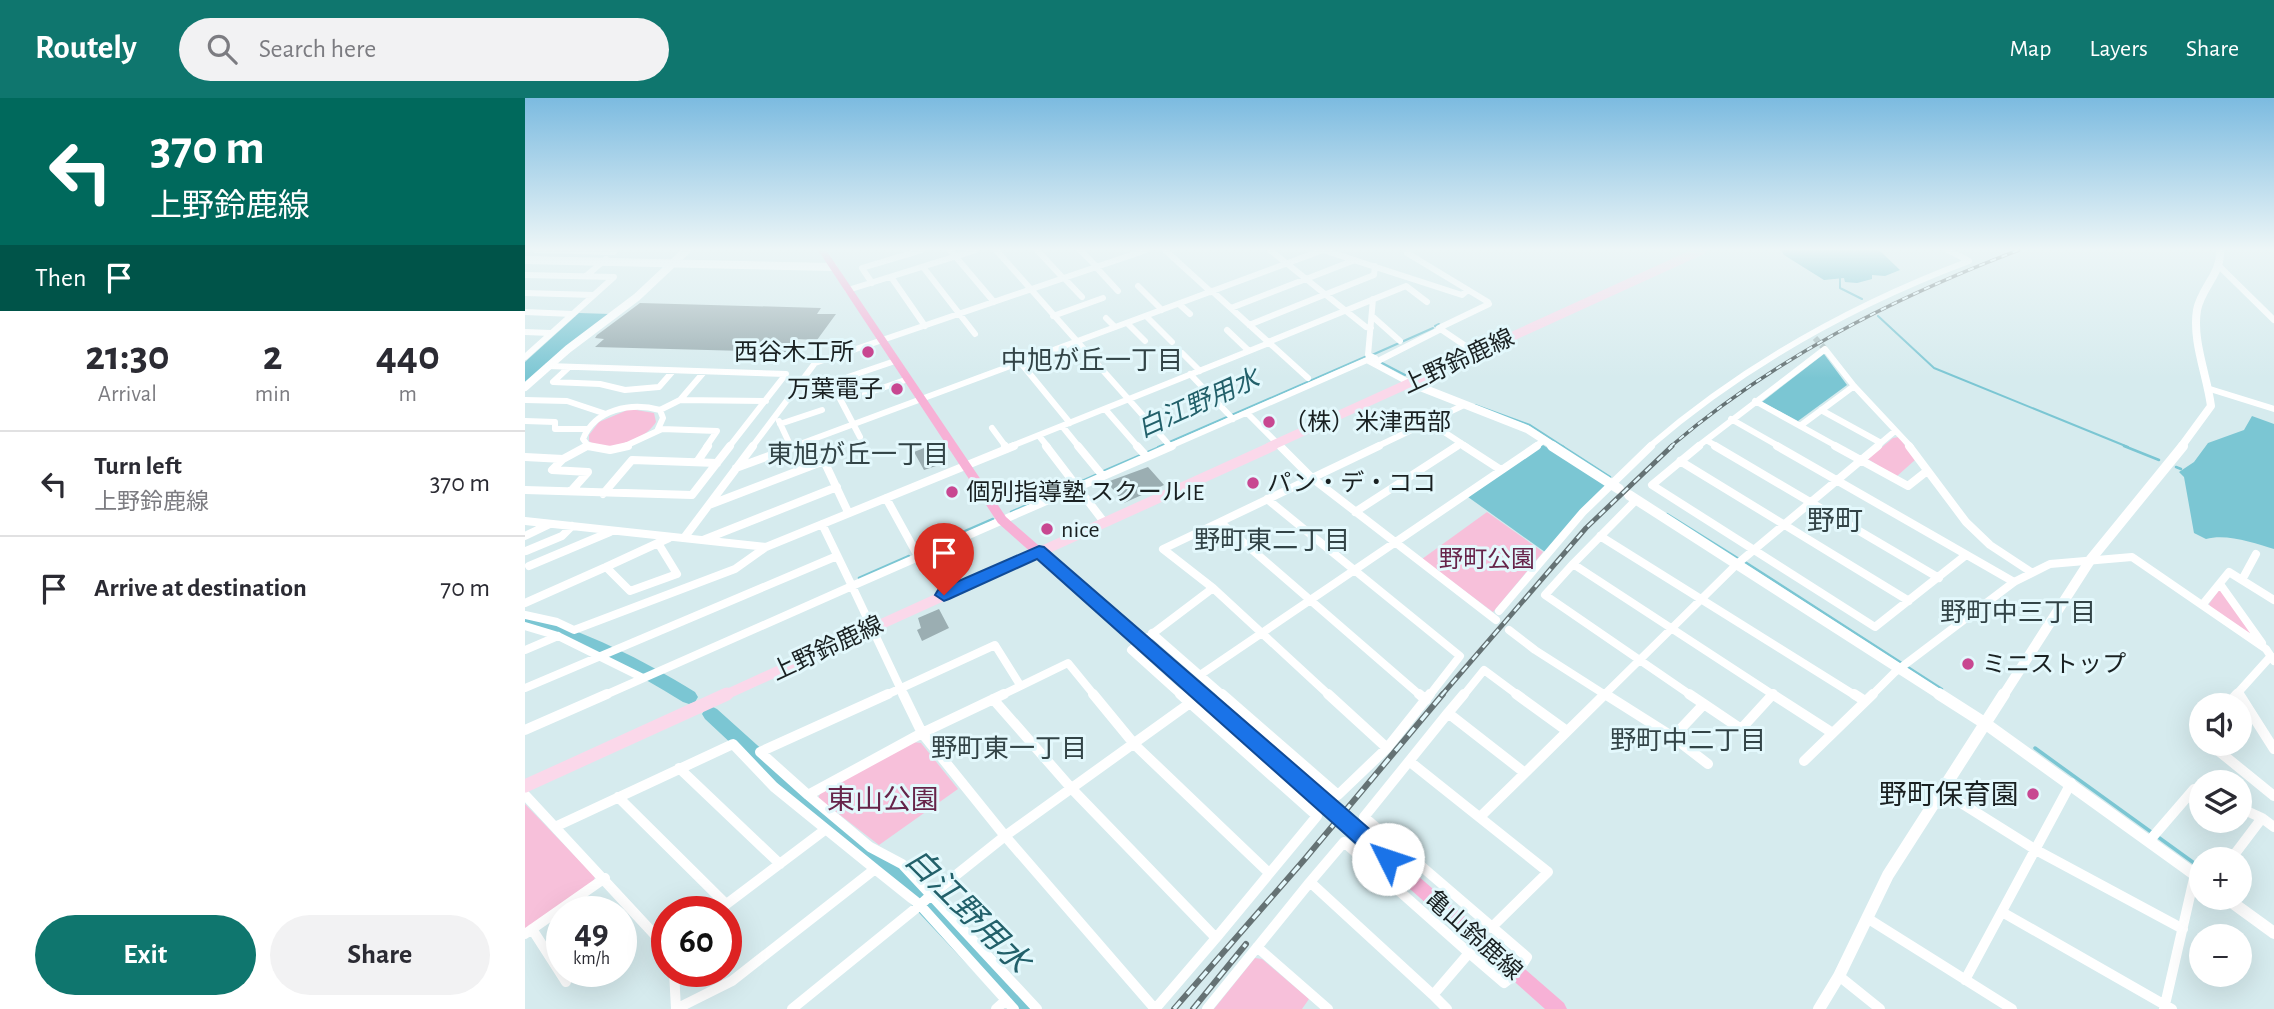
<!DOCTYPE html>
<meta charset="utf-8">
<style>
:root{--surface:#fff;--page:#f2f2f3;--text:#2b2b33;--muted:#7c7c81;--line:#e1e1e2;--accent:#0f766e}
body{margin:0;font-family:"Alegreya Sans","Noto Sans JP",sans-serif;background:var(--page);color:var(--text);height:100vh;display:flex;flex-direction:column;font-size:26px;white-space:nowrap}
*{box-sizing:border-box;margin:0}
p{font-size:23px;color:var(--muted)}
.icon{flex:none;width:38px;height:38px;fill:none;stroke:currentColor;stroke-width:2;stroke-linecap:round;stroke-linejoin:round}
.map{position:relative;flex:1;overflow:hidden}
.sheet{display:flex;flex-direction:column;background:var(--surface);width:525px}
.sheet>*{flex:none}
.guide{background:#00695c;color:#fff;overflow:hidden}
.controls{position:absolute;left:1664px;top:595px;display:grid;gap:14px}
.controls a{display:grid;place-items:center;width:63px;height:63px;border-radius:50%;background:var(--surface);box-shadow:0 7px 28px #0002;font-size:35px}
.speed{position:absolute;left:21px;top:798px;display:flex;gap:14px;font-size:35px;font-weight:700;text-align:center}
.speed>*{display:grid;place-content:center;width:91px;height:91px;border-radius:50%;background:var(--surface);box-shadow:0 7px 28px #0002;line-height:1}
.speed small{font-size:18px;font-weight:400}
.speed .limit{border:10px solid #d22;background:#fff;color:#111}
.pin{position:absolute;display:grid;place-items:center;width:60px;height:60px;color:#fff;margin:-72px -30px;border-radius:50% 50% 50% 0;rotate:-45deg;box-shadow:0 0 7px #0007}
.pin .icon{rotate:45deg}
.me{position:absolute;width:77px;margin:-38px;rotate:311deg;stroke-linejoin:round;filter:drop-shadow(0 0 5px #0008)}
.turn{display:flex;align-items:center;gap:24px;height:147px;padding:0 35px;font-size:32px}
.turn .icon{width:91px;height:91px;stroke-width:2.5}
.turn b{display:block;font-size:49px;line-height:60px}
.then{display:flex;align-items:center;height:66px;padding:0 35px;background:#0003;gap:14px;font-size:26px}
.eta{display:flex;justify-content:space-evenly;align-items:center;height:119px;text-align:center}
.eta b{font-size:42px;font-weight:700;line-height:49px}
.button{display:flex;gap:14px;margin-top:auto;padding:14px 35px}
.button a{flex:1;height:80px;border-radius:42px;background:var(--accent);color:#fff;font-size:28px;font-weight:700;line-height:80px;text-align:center}
.button a+a{background:var(--page);color:var(--text)}
ul{padding:0;list-style:none}
li{display:flex;align-items:center;gap:21px;height:105px;padding:0 35px;border-top:2px solid var(--line)}
li div{flex:1}
li b{display:block;font-size:26px}
li em{font-style:normal}
header{display:flex;align-items:center;gap:42px;box-sizing:border-box;height:98px;padding:0 35px;background:var(--accent);color:#fff}
header strong{font-size:33px}
nav{display:flex;gap:38px;margin-inline-start:auto;font-size:24px}
.search{width:490px;height:63px;background:var(--page);display:flex;align-items:center;gap:18px;box-sizing:border-box;padding:0 24px;border-radius:38px;color:var(--muted);font-size:26px}
main{display:flex;flex:1;min-height:0}
.map>svg:first-child{display:block}
.green{fill:#f7c0da}
.water{fill:#7bc6d3}
.lines{fill:none;stroke-linecap:round;stroke-linejoin:round}
.stream-far2{stroke:#7bc6d3;stroke-width:2}
.stream-far1{stroke:#7bc6d3;stroke-width:2.5}
.stream{stroke:#7bc6d3;stroke-width:3.5}
.river{fill:#7bc6d3;fill-rule:evenodd}
.building{fill:#9baeb2}
.minor-tunnel{stroke:#b0c3c5;stroke-width:6;stroke-dasharray:6 3.5;stroke-linecap:butt}
.minor-far2{stroke:#fff;stroke-width:6}
.minor-far1{stroke:#fff;stroke-width:8}
.minor{stroke:#fff;stroke-width:10}
.tertiary-far2{stroke:#fff;stroke-width:8}
.tertiary-far1{stroke:#fff;stroke-width:10}
.tertiary{stroke:#fff;stroke-width:12}
.secondary-far2{stroke:#fbd8ea;stroke-width:9}
.secondary-far1{stroke:#fbd8ea;stroke-width:10}
.secondary{stroke:#fbd8ea;stroke-width:13}
.primary{fill:#f7b1d6;fill-rule:evenodd}
.rail-far2-casing{stroke:#657274;stroke-width:3.5}
.rail-far1-casing{stroke:#657274;stroke-width:5}
.rail-casing{stroke:#657274;stroke-width:6}
.rail-far2{stroke:#e3f8fc;stroke-width:2;stroke-dasharray:6;stroke-linecap:butt}
.rail-far1{stroke:#e3f8fc;stroke-width:2.5;stroke-dasharray:8;stroke-linecap:butt}
.rail{stroke:#e3f8fc;stroke-width:3.5;stroke-dasharray:10;stroke-linecap:butt}
.route{fill:#1a73e8;stroke:#114b97;stroke-width:2}
.poi-dot{fill:#c84791;stroke:#e3f8fc;stroke-width:2.5}
.labels{text-anchor:middle;stroke-width:6;stroke-linejoin:round;paint-order:stroke}
.poi-label{font-size:24px;fill:#1a2122;stroke:#e3f8fc;text-anchor:start}
.street-label{font-size:24px;fill:#1a2122;stroke:#e3f8fc}
.park-label{font-size:24px;fill:#67244a;stroke:#e3f8fc}
.neighbourhood-label{font-size:26px;fill:#334447;stroke:#e3f8fc}
.water-label{font-size:26px;font-style:italic;fill:#22606a;stroke:#e3f8fc}
.quarter-label{font-size:28px;fill:#334447;stroke:#e3f8fc}
.near-poi-label{font-size:28px;fill:#1a2122;stroke:#e3f8fc;text-anchor:end}
.near-park-label{font-size:28px;fill:#67244a;stroke:#e3f8fc}
.near-water-label{font-size:32px;font-style:italic;fill:#22606a;stroke:#e3f8fc}
</style>
<header>
<strong>Routely</strong>
<div class="search"><svg class="icon" aria-label="search" viewBox="0 0 24 24"><circle cx="10" cy="10" r="6"/><path d="M15 15l6 6"/></svg>Search here</div>
<nav><a>Map</a><a>Layers</a><a>Share</a></nav>
</header>
<main>
<section class="sheet">
<div class="guide">
<div class="turn"><svg class="icon" aria-label="left" viewBox="0 0 24 24"><path d="M17 20v-9H6M10 6l-5 5 5 5"/></svg><div><b>370 m</b>上野鈴鹿線</div></div>
<div class="then">Then<svg class="icon" aria-label="arrive" viewBox="0 0 24 24"><path d="M6 21V4h12l-3 4 3 4H6"/></svg></div>
</div>
<div class="eta">
<div><b>21:30</b><p>Arrival</p></div>
<div><b>2</b><p>min</p></div>
<div><b>440</b><p>m</p></div>
</div>
<ul>
<li><svg class="icon" aria-label="left" viewBox="0 0 24 24"><path d="M17 20v-9H6M10 6l-5 5 5 5"/></svg><div><b>Turn left</b><p>上野鈴鹿線</p></div><em>370 m</em></li>
<li><svg class="icon" aria-label="arrive" viewBox="0 0 24 24"><path d="M6 21V4h12l-3 4 3 4H6"/></svg><div><b>Arrive at destination</b></div><em>70 m</em></li>
</ul>
<div class="button"><a>Exit</a><a>Share</a></div>
</section>
<div class="map">
<svg width="1749" height="911" viewBox="0 0 1749 911">
<rect width="100%" height="100%" fill="#d6ebee"/>
<path class="green" d="M105 311 129 315 131 324C120 342 83 358 64 343V337L74 324Z
M1374 339 1390 362 1371 379 1343 361 1368 340Z
M962 414 1018 454 968 514 897 461Z
M1694 492 1698 493 1730 540 1686 510 1684 506Z
M387 644 396 645 433 691 354 747 293 700 296 694Z
M0 706 70 779 68 784 0 831Z
M730 860 737 861 784 901 777 911H689Z"/>
<path class="water" d="M1256 152H1354L1375 172 1360 178 1347 177V181L1332 185 1320 184 1319 180 1299 182 1259 157Z
M54 215 85 216 0 286V264Z
M1299 256 1322 287 1273 323 1237 304Z
M1727 318 1749 326V451C1730 445 1701 435 1681 441L1669 435 1659 379 1654 374 1669 364 1683 345 1719 332Z
M1018 347 1081 387 1020 454 943 399Z"/>
<g class="lines">
<path class="stream-far2" d="M1315 178V190L1337 201
M1353 218 1409 270 1603 349
M910 228 914 226
M847 257 908 230
M857 265 880 277
M950 307 1005 327 1039 349
M633 349 842 258"/>
<path class="stream-far1" d="M1037 348 1085 379
M1599 348 1634 362
M1651 369 1656 371
M579 373 637 348
M553 385 573 376
M486 414 547 387
M1142 416 1214 461
M399 451 468 421
M1220 464 1417 591
M334 480 384 458"/>
<path class="stream" d="M1510 650 1676 770"/>
<path class="river" d="M0 517C62 533 116 561 170 594L173 599 170 604 164 606 158 604C108 573 57 545 0 531Z
M186 608 192 611 299 707 380 771 508 903 511 911H484L366 785 285 719 180 621 177 616 180 611Z"/>
</g>
<path class="building" d="M115 205 296 210 292 216H311L292 242 271 241 261 254 70 249 79 241 70 240 72 237Z
M399 350 411 368 399 372 389 354Z
M623 369 639 387 599 405 582 384Z
M414 511 424 530 397 543 392 532 396 530 393 520Z"/>
<g class="lines">
<path class="minor-tunnel" d="M1290 240 1300 251"/>
<path class="minor-far2" d="M11 152 89 154
M425 152 469 204
M471 152 645 348
M512 152 538 180
M555 152 572 169
M640 152 686 194
M745 152 841 229 846 230
M798 152 937 197 943 192
M882 155 963 204 964 206 914 230 951 255
M1693 167 1749 222
M398 169 450 236
M571 169 593 193
M0 177 89 179 0 259
M61 178 81 161
M366 179 400 228
M539 180 557 199
M347 185 337 170 397 152
M613 188 637 212
M323 192 451 152
M687 193 783 280
M0 195 69 197
M848 201 843 257 850 260
M654 206 665 216
M706 210 830 162
M0 214 48 216
M528 218 578 200
M621 218 647 244
M847 218 875 243
M581 220 590 229
M602 225 620 243
M724 227 849 177 850 168
M702 232 724 253
M0 234 26 235
M743 244 881 188 902 204
M657 255 675 273
M495 264 545 325
M849 265 916 231
M23 268 261 276 204 349
M43 270 28 284 75 286 100 292 134 289 148 273
M665 276 708 321
M323 279 370 263
M1685 291 1749 311
M340 296 383 281
M313 297 335 339
M0 302 42 303 81 316
M155 302 241 303
M1230 303 1313 349
M580 311 613 349
M135 312 155 302 179 274
M1296 312 1356 345
M722 315 756 349
M1206 321 1255 349
M0 323 30 324V331H62
M254 323 266 349
M904 324 942 349
M255 326 297 312
M537 328 554 349
M1275 328 1329 288
M467 330 481 349
M514 338 523 349
M1181 342 1193 349
M60 349 62 348
M64 349 58 341C70 311 106 304 135 312L138 320 133 331
M98 349 137 331 192 333 181 349
M227 349 290 265 621 152
M267 349 798 152
M484 349 744 245
M643 349 842 262 885 285
M851 349 939 307
M929 349 936 345
M1009 349 1020 342
M1124 349C1219 267 1327 207 1444 163L1423 152
M1172 349 1300 251 1329 288 1386 349
M1351 349 1370 333"/>
<path class="minor-far1" d="M63 348 85 352 103 348
M480 348 482 351
M521 348 579 424
M553 348 577 377
M612 348 621 358
M755 348 787 380 971 522
M939 348 976 372
M1174 348 1127 387 1350 529 1441 457
M1190 348 1414 480
M1252 348 1489 484
M1310 348 1383 388 1402 373
M1384 348 1441 424 1465 447 1506 474
M0 359 38 361 62 348
M38 361 27 372 63 374 46 393
M1155 363 1384 503
M172 364 183 348
M211 370 271 348
M0 392 167 397 205 348
M78 396 107 362 192 365
M361 400 393 458
M742 401 935 558 904 598
M184 407 299 363 323 414
M830 414 932 348
M0 423 241 449
M695 424 854 348
M297 426 327 488 647 348
M0 438 25 426
M1075 438 1331 598
M159 440 228 348
M178 442 312 389
M133 445 152 476 105 493 81 469Z
M133 445 144 440
M1 453 37 438 47 428
M1048 466 1111 402
M4 468 85 434
M1718 480 1731 456
M1695 486 1737 545
M0 505 81 469
M1678 506 1704 474 1749 502
M974 513 1058 414 1126 348
M0 517 32 524 49 532 210 471 241 449 489 348
M0 528 33 538 118 580
M984 532 1010 552 1082 598
M627 535 675 577 1012 348
M0 552 33 538
M675 577 699 598
M0 590 312 458
M1713 594 1715 598
M78 598 327 488 379 598
M359 598 470 547 495 587
M475 598 543 565 570 598
M657 598 606 552 688 490
M805 598 688 490 638 451 695 424 896 598
M938 598 959 572 994 598
M1078 598 1212 466 1353 348
M1167 598 1020 497 1048 466 1250 598
M1346 598 1370 574 1489 484 1525 466 1607 459 1741 551 1749 563
M1710 598 1746 558"/>
<path class="minor" d="M378 596 397 635 479 596
M568 596 610 647 744 775
M697 596 813 697 862 650 905 596
M803 596 862 650
M894 596 901 602
M939 596 923 615 1000 675 1080 596
M991 596 1042 633
M1080 596 1148 639 1179 606 1164 596
M1247 596 1306 634
M1329 596 1340 603
M1714 596 1749 651
M468 601 547 691 691 840 631 910
M665 605 792 718 691 840
M1179 606 1216 631 1248 596
M1702 607 1712 596
M923 615 839 719 1002 859 992 875 979 885 944 855
M0 632 82 596
M397 635 480 738 406 797 377 766 345 749 283 697Z
M1148 639 1183 666
M1685 646 1749 698
M884 663 1023 774 966 830
M1279 663 1348 596
M154 670 255 766
M1417 693 1511 752 1658 831
M0 697 142 850
M283 697 235 654 363 596
M93 699 201 806
M1715 710 1737 720
M955 719 1000 675
M32 728 208 646 249 689 350 771 207 883 151 911
M1625 742 1669 691 1676 694
M819 744 944 855 908 897 785 784Z
M1706 761 1737 720 1749 729
M350 771 395 807 406 797
M406 797 512 911
M191 814 301 731
M1477 814 1647 911
M1342 820 1487 911
M7 831 41 884
M0 836 80 780
M732 849 803 911
M149 873 151 911
M1314 878 1355 911
M1440 882 1546 685
M908 897 922 911
M267 911 395 807 489 911
M471 911 481 902
M630 911 480 738 665 605 655 596
M682 911 785 784
M1639 911 1670 776"/>
<path class="tertiary-far2" d="M0 162 308 169
M885 285 1002 331 1030 349
M0 289 43 251 112 199 162 152
M1656 349 1686 308C1682 277 1667 243 1672 212 1676 190 1697 175 1695 152"/>
<path class="tertiary-far1" d="M1027 348 1094 391
M1104 397 1417 598
M1478 598 1566 461 1658 348"/>
<path class="tertiary" d="M1414 596 1461 626 1676 781
M1701 800 1749 835
M1294 911 1314 878 1363 777 1479 596"/>
<path class="secondary-far2" d="M744 349 1177 152"/>
<path class="secondary-far1" d="M198 598 748 348"/>
<path class="secondary" d="M0 688 202 596"/>
<path class="primary" d="M293 152H301L481 419 1039 905 1042 911H1020L473 425Z"/>
<g class="rail-far2-casing">
<path id="rail-far2" d="M1145 349C1248 261 1368 200 1494 152"/>
</g>
<g class="rail-far1-casing">
<path id="rail-far1" d="M916 598 1061 430 1147 348"/>
</g>
<g class="rail-casing">
<path id="rail" d="M649 911 779 762 918 596
M668 911 721 846"/>
</g>
<use href="#rail-far2" class="rail-far2"/>
<use href="#rail-far1" class="rail-far1"/>
<use href="#rail" class="rail"/>
</g>
<linearGradient id="sky" x2="0" y2="1"><stop stop-color="#7cbbe0"/><stop offset="0.54" stop-color="#edf6f7"/><stop offset="1" stop-color="#edf6f7" stop-opacity="0"/></linearGradient>
<rect width="1749" height="280" fill="url(#sky)"/>
<path class="route" d="M514 448 519 449 871 754 874 761 871 768 863 771 856 768 512 461 424 501 419 503 410 497 413 492Z"/>
<g class="poi-dot">
<circle cx="343" cy="254" r="7"/>
<circle cx="372" cy="291" r="7"/>
<circle cx="744" cy="324" r="7"/>
<circle cx="728" cy="385" r="7"/>
<circle cx="427" cy="394" r="7"/>
<circle cx="522" cy="431" r="7"/>
<circle cx="1443" cy="566" r="7"/>
<circle cx="1508" cy="696" r="7"/>
</g>
<g class="labels">
<g class="poi-label">
<text x="329" y="262" text-anchor="end">西谷木工所</text>
<text x="358" y="299" text-anchor="end">万葉電子</text>
<text x="758" y="332">（株）米津西部</text>
<text x="742" y="393">パン・デ・ココ</text>
<text x="441" y="402">個別指導塾 スクールIE</text>
<text x="536" y="439">nice</text>
<text x="1457" y="574">ミニストップ</text>
</g>
<g class="street-label">
<text transform="translate(933 263) rotate(-25)" y="8">上野鈴鹿線</text>
<text transform="translate(302 550) rotate(-25)" y="8">上野鈴鹿線</text>
<text transform="translate(949 837) rotate(42)" y="8">亀山鈴鹿線</text>
</g>
<g class="park-label">
<text x="962" y="469">野町公園</text>
</g>
<g class="neighbourhood-label">
<text x="567" y="271">中旭が丘一丁目</text>
<text x="333" y="365">東旭が丘一丁目</text>
<text x="747" y="451">野町東二丁目</text>
<text x="1493" y="523">野町中三丁目</text>
<text x="1163" y="651">野町中二丁目</text>
<text x="484" y="659">野町東一丁目</text>
</g>
<g class="water-label">
<text transform="translate(673 305) rotate(-24)" y="9">白江野用水</text>
</g>
<g class="quarter-label">
<text x="1310" y="432">野町</text>
</g>
<g class="near-poi-label">
<text x="1494" y="706">野町保育園</text>
</g>
<g class="near-park-label">
<text x="358" y="711">東山公園</text>
</g>
<g class="near-water-label">
<text transform="translate(443 812) rotate(45)" y="11">白江野用水</text>
</g>
</g>
</svg>
<div class="controls">
<a><svg class="icon" aria-label="sound" viewBox="0 0 24 24"><path d="M4 9h4l5-4v14l-5-4H4zM17 9q2 3 0 6"/></svg></a>
<a><svg class="icon" aria-label="layers" viewBox="0 0 24 24"><path d="M12 4l9 5-9 5-9-5zM3 14l9 5 9-5"/></svg></a>
<a>+</a>
<a>−</a>
</div>
<div class="speed"><div>49<small>km/h</small></div><div class="limit">60</div></div>
<div class="pin" style="left:419px;top:497px;background:#d93025"><svg class="icon" aria-label="arrive" viewBox="0 0 24 24"><path d="M6 21V4h12l-3 4 3 4H6"/></svg></div>
<svg class="me" style="left:863px;top:761px" viewBox="-20 -20 40 40"><circle r="19" fill="#fff"/><path d="M0-13L10 11 0 6-10 11z" fill="#1a73e8"/></svg>
</div>
</main>
